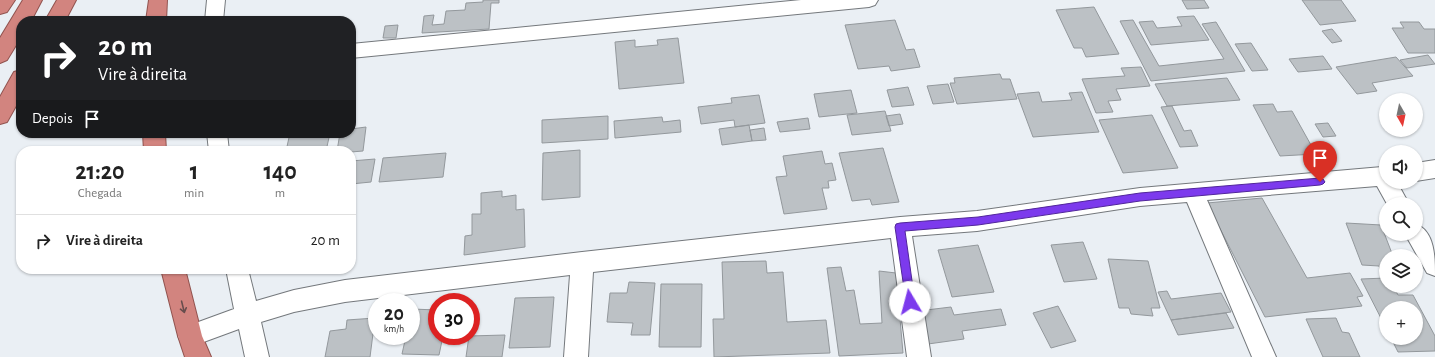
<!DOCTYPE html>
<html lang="pt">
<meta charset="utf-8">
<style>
:root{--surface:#fff;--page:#f2f2f2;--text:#222;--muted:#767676;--line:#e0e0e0}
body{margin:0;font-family:"Alegreya Sans",sans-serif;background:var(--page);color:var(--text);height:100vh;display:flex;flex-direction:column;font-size:15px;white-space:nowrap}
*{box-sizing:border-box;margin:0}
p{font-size:13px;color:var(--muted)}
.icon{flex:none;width:22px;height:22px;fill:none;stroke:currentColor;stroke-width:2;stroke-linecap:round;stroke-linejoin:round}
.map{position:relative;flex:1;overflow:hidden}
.panel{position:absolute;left:16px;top:146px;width:340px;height:128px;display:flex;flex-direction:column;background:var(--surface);border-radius:16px;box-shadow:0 1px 3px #0004}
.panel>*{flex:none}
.top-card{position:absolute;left:16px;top:16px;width:340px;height:122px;border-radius:16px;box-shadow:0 1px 3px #0004;background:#202124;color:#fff;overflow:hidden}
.needle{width:26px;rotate:171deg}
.buttons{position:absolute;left:1379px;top:93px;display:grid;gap:8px}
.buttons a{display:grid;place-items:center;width:44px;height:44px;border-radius:50%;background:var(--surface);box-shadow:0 1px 3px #0004;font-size:20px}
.speed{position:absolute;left:368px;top:293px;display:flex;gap:8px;font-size:20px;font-weight:700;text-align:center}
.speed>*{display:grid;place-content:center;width:52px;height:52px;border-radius:50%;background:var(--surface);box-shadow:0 1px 3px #0004;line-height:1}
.speed small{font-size:10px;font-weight:400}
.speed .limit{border:6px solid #d22;background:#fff;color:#111}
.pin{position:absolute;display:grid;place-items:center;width:34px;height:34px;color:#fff;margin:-41px -17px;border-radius:50% 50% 50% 0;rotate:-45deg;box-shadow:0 0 4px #0007}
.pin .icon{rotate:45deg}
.me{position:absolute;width:44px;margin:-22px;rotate:352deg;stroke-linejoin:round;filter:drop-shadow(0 0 3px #0008)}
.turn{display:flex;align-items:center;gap:14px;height:84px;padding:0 16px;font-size:18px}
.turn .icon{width:52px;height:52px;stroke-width:2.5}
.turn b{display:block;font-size:28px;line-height:34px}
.then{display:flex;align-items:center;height:38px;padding:0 16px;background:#0003;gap:8px;font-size:15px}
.eta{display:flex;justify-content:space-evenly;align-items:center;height:68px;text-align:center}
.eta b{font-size:24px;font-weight:700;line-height:28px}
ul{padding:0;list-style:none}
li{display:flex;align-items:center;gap:12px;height:52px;padding:0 16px;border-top:1px solid var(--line)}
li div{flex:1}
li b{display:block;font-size:15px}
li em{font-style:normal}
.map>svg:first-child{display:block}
.building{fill:#bcc1c5;stroke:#93989c}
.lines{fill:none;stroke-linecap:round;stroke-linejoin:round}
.minor-casing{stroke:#74787c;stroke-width:2}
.trunk-casing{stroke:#91534f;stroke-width:2}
.minor{fill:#fff;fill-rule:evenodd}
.trunk{fill:#d2847f;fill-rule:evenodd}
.oneway{stroke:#674d4d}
.route{fill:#7c3aed;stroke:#51269a}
</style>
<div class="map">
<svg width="1435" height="357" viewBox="0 0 1435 357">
<rect width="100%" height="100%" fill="#eaeff4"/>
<path class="building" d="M483 0H499V3H491L489 29 422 33 424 16 434 15 432 25 444 24 446 11 465 10 466 3 483 2Z
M1182 0H1204L1209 8 1187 9Z
M1302 0H1341L1356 21 1320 25Z
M1094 7 1119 54 1086 57 1082 48H1074L1056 10Z
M1194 16 1209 40 1151 45 1139 22 1153 21 1157 28 1182 26 1177 17Z
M895 20 906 50 914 49 920 67 891 71 889 66 858 69 845 25Z
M1133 20 1159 66 1224 59 1202 24 1216 22 1245 71 1151 81 1120 21Z
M1400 22H1419L1424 29H1435V53H1408L1392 28H1404Z
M398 25 396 38H383L385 26Z
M1332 29 1342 41 1332 43 1322 31Z
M678 38 684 83 619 89 615 42 635 40V47L658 45 657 40Z
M1251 43 1268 70 1252 71 1235 44Z
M1428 55 1435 64 1407 68 1400 60Z
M1323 56 1332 69 1298 72 1289 59Z
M1396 57 1413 76 1372 83 1377 91 1357 94 1336 67Z
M1141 67 1150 86 1116 89 1121 100 1108 101 1113 112 1096 113 1082 79 1125 76 1121 68Z
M1000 74 1002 79H1010L1017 99 957 104 950 83H955L954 78Z
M1227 78 1240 100 1167 106 1155 84Z
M948 84 954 102 933 104 927 86Z
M908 87 914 105 892 107 887 90Z
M851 90 857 113 819 117 814 94Z
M1039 92 1042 102 1072 100 1069 93 1082 92 1099 132 1033 137 1017 94Z
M759 95 765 123 735 127 734 120 701 124 698 107 732 103 731 98Z
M1273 104 1277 112 1292 111 1316 154 1280 156 1253 105Z
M1172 106 1184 131 1191 130 1198 146 1180 147 1161 107Z
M885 111 891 131 852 135 847 115Z
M900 114 903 124 889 126 886 116Z
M1152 115 1178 168 1123 173 1099 120Z
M608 116V139L542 143V120Z
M662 117 663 122 680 120 681 132 615 138 614 121Z
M808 118 810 129 780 132 777 122Z
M1328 123 1336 136 1323 137 1315 124Z
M749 125 752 141 722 145 719 129Z
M366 127 363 151 351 152V151H337L340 133H351V129Z
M764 128 766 140 752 141 750 130Z
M290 133H330L326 151H286Z
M883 148 899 202 872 205 870 199 852 201 839 153Z
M580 150V197L542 200 543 153Z
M822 151 825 164 832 163 836 180 828 181 829 188H822L827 209 784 214 776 177 787 176 783 156Z
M446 153 443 177 379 182 383 158Z
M375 159 371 182 351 184V161Z
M502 191V197L516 195V210L524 209 525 247 464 255 465 236 472 235V214H481V193Z
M1262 198 1307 278 1350 273 1363 296 1357 297 1362 306 1265 317 1207 203Z
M1346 223 1381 225 1393 256H1386V273L1381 272 1379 266 1362 265Z
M1083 242 1097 279 1064 282 1051 245Z
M978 245 994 292 952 297 938 250Z
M1108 259 1148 261 1160 308H1151L1153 316 1131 314 1129 308H1119Z
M766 261 767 273 783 272 787 322 826 320 830 353 714 357 713 319H724L722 262Z
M841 267 846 291 854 290 860 324 882 323 879 271 896 273 903 353 839 356 827 268Z
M1386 278V286H1393L1398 295H1413L1435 336V351L1398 352 1391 338H1416V308H1386V328L1361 279Z
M629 282 655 283 650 335H631L633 323 607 322 610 293H627Z
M661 284H702L701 347H659Z
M1167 291 1171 299 1221 293 1231 312 1171 320 1158 292Z
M554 297 550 347 509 348 515 298Z
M1058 306 1076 341 1051 348 1033 313Z
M951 307 954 315 1001 309 1006 325 962 331 964 339 928 344 918 311Z
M412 309 437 310V336H443L439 355 402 354 406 336H411Z
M1226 313 1234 328 1178 335 1171 320Z
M375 318 370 357H325L330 331 346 329 347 320Z
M1336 318 1342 332 1349 333 1360 357H1323L1306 319Z
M505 335 502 357H466L469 336Z"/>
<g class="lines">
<g class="minor-casing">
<path id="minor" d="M207 0H225L223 21H205Z
M801 0H878L875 5 869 7 351 58V44Z
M207 133H227L229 151H209Z
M1435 160V178L1416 181V163Z
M1382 167H1386V182H1397L1409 204H1387L1377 186 1207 200 1276 357H1252L1187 202 1140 206 977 231 912 236 931 357H907L891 238 593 272 588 357H564L570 275 345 302 294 312 261 322 269 357H245L239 329 190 347 182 344 178 336 182 328 234 309 226 269H248L256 301 294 290 345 280 582 252 900 217 977 211 1140 188Z
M1416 224C1435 232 1435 257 1435 276L1427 273 1405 234H1416Z"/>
</g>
<g class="trunk-casing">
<path id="trunk" d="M0 0H15L7 12 0 14Z
M23 0H42L31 21H21V37L7 60 0 63V38Z
M57 0H76L65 21H45Z
M149 0H167L166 21H146Z
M21 70V97L7 122 0 124V97L14 72Z
M143 133H165L166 151H144Z
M161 269H185L202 336 211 357H185L178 336Z"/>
</g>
<use href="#minor" class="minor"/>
<use href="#trunk" class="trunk"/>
</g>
<defs><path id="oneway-shaft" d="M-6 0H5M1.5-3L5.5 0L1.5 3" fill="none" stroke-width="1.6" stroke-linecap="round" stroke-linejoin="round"/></defs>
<use class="oneway" href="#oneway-shaft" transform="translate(183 307) rotate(76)"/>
<path class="route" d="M1320 178 1323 179 1325 182 1323 184 1320 185 1140 201 978 225 905 231 915 302 914 306 910 307 907 306 906 302 895 227 896 224 900 223 978 217 1140 193Z"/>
</svg>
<div class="buttons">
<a><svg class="needle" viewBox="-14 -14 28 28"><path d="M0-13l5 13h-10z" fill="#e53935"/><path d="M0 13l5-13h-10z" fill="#767676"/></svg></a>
<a><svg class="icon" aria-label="sound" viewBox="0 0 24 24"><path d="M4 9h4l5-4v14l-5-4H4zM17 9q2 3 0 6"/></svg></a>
<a><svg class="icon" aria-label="search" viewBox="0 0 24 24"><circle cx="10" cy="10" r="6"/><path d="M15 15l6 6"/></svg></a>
<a><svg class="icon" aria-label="layers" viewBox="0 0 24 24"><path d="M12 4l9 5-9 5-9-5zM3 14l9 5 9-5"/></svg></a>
<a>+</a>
</div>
<div class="speed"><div>20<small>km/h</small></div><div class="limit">30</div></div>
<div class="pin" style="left:1320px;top:182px;background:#d93025"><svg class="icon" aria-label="arrive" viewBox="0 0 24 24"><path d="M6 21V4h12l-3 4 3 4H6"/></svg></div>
<svg class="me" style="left:910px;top:302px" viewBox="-20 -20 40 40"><circle r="19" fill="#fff"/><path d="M0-13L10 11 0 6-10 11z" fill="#7c3aed"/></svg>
<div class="top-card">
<div class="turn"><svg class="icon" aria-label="right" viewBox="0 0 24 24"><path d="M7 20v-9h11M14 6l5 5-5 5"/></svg><div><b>20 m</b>Vire à direita</div></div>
<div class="then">Depois<svg class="icon" aria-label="arrive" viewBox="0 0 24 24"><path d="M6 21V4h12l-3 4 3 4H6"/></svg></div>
</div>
<section class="panel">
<div class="eta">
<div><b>21:20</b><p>Chegada</p></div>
<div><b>1</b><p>min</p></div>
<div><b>140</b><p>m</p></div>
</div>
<ul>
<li><svg class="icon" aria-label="right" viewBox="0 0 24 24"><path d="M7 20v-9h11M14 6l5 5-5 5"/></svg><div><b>Vire à direita</b></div><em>20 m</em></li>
</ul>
</section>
</div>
